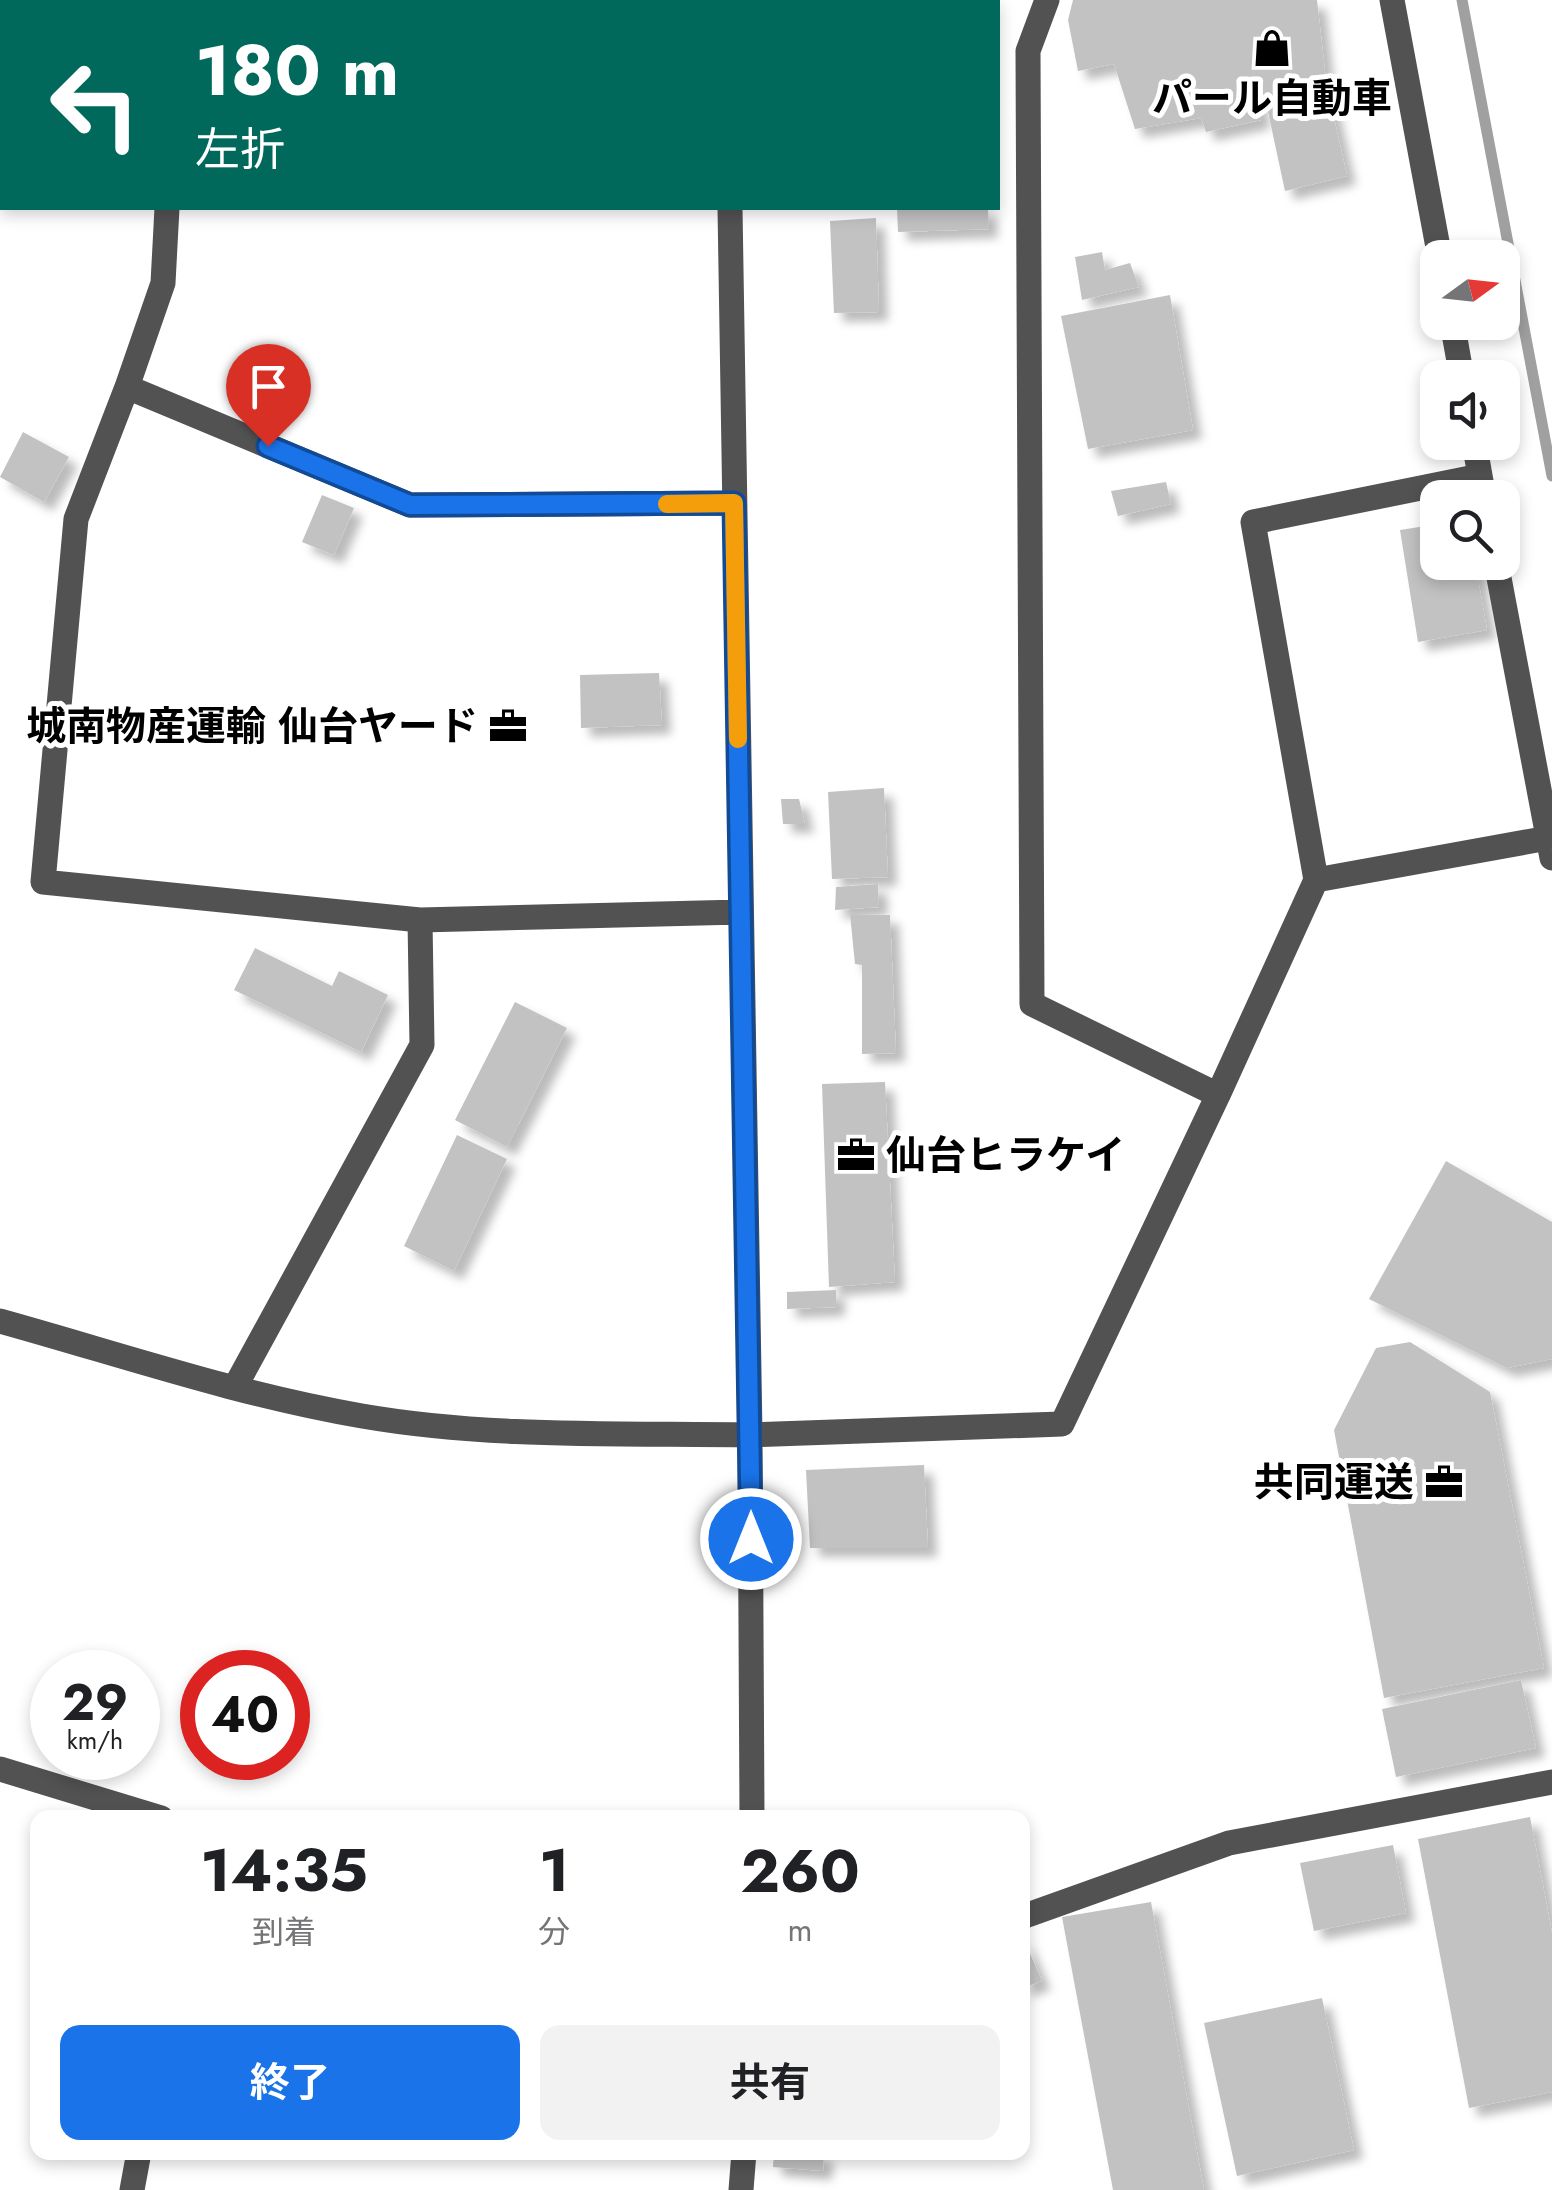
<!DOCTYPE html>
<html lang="ja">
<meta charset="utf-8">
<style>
:root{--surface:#fff;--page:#f2f2f2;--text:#202124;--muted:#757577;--accent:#1a73e8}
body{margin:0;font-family:Jost,"Noto Sans JP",sans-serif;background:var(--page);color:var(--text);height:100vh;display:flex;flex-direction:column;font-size:38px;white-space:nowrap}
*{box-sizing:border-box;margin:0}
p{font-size:32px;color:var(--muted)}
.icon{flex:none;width:55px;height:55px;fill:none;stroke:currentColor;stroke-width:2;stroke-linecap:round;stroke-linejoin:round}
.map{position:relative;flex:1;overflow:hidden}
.panel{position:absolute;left:30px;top:1810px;width:1000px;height:350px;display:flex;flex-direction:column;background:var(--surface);border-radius:20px;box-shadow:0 5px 15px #0003}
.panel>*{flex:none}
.guide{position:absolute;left:0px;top:0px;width:1000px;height:210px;box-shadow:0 5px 15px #0003;background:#00695c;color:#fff;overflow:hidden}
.needle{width:65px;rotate:75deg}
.buttons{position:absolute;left:1420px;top:240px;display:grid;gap:20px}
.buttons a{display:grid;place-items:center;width:100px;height:100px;border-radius:20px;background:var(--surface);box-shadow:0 5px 15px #0003;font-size:50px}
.speed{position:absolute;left:30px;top:1650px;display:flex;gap:20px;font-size:50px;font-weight:700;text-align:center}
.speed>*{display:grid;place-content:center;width:130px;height:130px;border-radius:50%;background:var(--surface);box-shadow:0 5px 15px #0003;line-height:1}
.speed small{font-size:25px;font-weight:400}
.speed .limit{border:15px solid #d22;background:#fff;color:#111}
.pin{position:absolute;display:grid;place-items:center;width:85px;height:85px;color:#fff;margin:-102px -42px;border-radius:50% 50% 50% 0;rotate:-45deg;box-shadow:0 0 10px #0007}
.pin .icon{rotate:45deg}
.me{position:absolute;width:110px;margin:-55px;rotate:0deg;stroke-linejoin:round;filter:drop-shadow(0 0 8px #0008)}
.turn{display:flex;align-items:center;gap:35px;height:210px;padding:0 30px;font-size:45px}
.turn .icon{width:130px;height:130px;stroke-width:2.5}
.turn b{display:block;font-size:70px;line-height:85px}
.eta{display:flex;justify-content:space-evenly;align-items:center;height:170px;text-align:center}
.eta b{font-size:60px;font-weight:700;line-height:70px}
.action{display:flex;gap:20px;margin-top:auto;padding:20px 30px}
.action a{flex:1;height:115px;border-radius:20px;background:var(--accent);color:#fff;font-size:40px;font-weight:700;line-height:115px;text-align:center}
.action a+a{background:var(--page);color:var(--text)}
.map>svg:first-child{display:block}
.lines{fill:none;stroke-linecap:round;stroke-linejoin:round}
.stream{stroke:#a0a0a0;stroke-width:11}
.building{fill:#c2c2c2;filter:url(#shadow)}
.minor{stroke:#525252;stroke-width:25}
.route-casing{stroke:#114b97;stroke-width:25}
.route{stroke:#1a73e8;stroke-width:18}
.slow{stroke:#f59e0b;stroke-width:18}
.labels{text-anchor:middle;stroke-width:10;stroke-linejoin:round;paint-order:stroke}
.poi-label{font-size:40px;font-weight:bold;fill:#000;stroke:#fff;text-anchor:end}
</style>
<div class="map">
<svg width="1552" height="2190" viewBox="0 0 1552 2190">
<defs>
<filter id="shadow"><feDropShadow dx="9" dy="9" stdDeviation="5" flood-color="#0004"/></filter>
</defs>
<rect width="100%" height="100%" fill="#fff"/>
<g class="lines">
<path class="stream" d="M1462 0 1552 476"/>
</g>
<path class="building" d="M1073 0H1317L1326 81 1258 94 1261 120 1206 132 1201 118 1135 129 1114 64 1078 71 1068 20Z
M1329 96 1347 176 1285 191 1267 107Z
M897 208H988L989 229 898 232Z
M876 218 879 312 834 313 830 221Z
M1102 252 1105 270 1130 263 1139 287 1082 300 1075 257Z
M1170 295 1193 430 1088 449 1061 316Z
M23 432 69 457 44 502 0 477Z
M1166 482 1171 504 1118 516 1111 491Z
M322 495 354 508 334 555 302 542Z
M1438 524V562H1475L1487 630 1418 642 1400 530Z
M659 673 662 725 581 728 580 675Z
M884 788 888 877 832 879 828 792Z
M781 799H799L805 824H783Z
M878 884 879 907 835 910 836 887Z
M850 914 890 915 896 1053 862 1054V965L855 964Z
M255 948 332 986 339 971 388 995 361 1052 234 990Z
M515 1002 567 1028 507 1147 455 1120Z
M885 1082 895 1282 829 1287 822 1084Z
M457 1135 507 1159 454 1271 404 1246Z
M1446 1161 1552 1222V1359L1507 1368 1369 1299Z
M836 1290V1307L787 1309V1292Z
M1410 1342 1490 1392 1544 1668 1384 1698 1334 1430 1376 1348Z
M924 1465 928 1548H810L806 1470Z
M1521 1680 1536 1748 1396 1777 1382 1709Z
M1530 1817 1552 1933V2092L1469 2108 1418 1839Z
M1393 1845 1406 1913 1314 1931 1300 1863Z
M1151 1902 1204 2190H1113L1062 1917Z
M1022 1935 1042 1981 1022 1988Z
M1322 1998 1354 2150 1237 2176 1204 2023Z
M774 2152H824L823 2171 773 2167Z"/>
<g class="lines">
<path class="minor" d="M727 0V2
M1392 0 1440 258
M181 2V0
M1452 322 1462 378
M127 387 163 283 167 208
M1474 442 1484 498
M734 503 410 505 127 387 76 519 43 882 420 920 741 912
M1496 562 1552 858
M1316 880 1548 838
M1218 1095 1316 880 1253 522 1480 476
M0 1321C119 1354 239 1395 362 1416 489 1438 621 1433 750 1435L730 208
M235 1387 422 1045 420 920
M0 1769 161 1818
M752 1818 750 1435 1062 1424 1218 1095 1032 1004 1028 51 1047 0
M1022 1917 1229 1843 1552 1782
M132 2190 139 2152
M741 2190 744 2152"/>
</g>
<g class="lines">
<g class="route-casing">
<path id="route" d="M268 446 410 505 734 503 751 1539"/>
</g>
<use href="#route" class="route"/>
<path class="slow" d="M667 504 734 503 738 739"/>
</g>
<defs>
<g id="shop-bare" transform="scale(3)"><path d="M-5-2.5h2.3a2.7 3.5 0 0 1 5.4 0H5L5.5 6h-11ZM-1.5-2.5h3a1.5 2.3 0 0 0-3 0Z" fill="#000" stroke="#fff" stroke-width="2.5" paint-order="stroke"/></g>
<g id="office-bare" transform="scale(3)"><path d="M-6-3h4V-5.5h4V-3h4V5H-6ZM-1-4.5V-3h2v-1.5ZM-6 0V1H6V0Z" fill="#000" stroke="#fff" stroke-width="2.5" paint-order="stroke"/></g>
</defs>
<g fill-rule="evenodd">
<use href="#shop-bare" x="1272" y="48"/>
<use href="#office-bare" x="508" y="726"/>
<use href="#office-bare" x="856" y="1155"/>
<use href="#office-bare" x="1444" y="1482"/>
</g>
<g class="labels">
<g class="poi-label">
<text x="1272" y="112" text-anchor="middle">パール自動車</text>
<text x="478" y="740">城南物産運輸 仙台ヤード</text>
<text x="886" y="1169" text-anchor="start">仙台ヒラケイ</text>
<text x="1414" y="1496">共同運送</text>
</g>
</g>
</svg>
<div class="buttons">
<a><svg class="needle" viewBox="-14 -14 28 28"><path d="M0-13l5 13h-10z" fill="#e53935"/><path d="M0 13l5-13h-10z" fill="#757577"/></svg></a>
<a><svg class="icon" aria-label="sound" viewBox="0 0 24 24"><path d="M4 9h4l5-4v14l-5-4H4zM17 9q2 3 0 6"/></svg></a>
<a><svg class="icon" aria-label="search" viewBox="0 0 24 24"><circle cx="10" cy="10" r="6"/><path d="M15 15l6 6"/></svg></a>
</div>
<div class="speed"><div>29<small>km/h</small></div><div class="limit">40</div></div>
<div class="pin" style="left:268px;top:446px;background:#d93025"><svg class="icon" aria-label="arrive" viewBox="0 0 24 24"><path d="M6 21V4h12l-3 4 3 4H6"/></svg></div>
<svg class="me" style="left:751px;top:1539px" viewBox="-20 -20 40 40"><circle r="17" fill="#1a73e8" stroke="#fff" stroke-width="3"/><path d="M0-11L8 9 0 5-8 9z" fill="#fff"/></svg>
<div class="guide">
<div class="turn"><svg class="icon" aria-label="left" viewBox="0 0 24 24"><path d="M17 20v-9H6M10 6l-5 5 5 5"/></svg><div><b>180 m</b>左折</div></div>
</div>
<section class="panel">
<div class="eta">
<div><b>14:35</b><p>到着</p></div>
<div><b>1</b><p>分</p></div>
<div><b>260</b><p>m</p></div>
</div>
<div class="action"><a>終了</a><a>共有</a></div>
</section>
</div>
